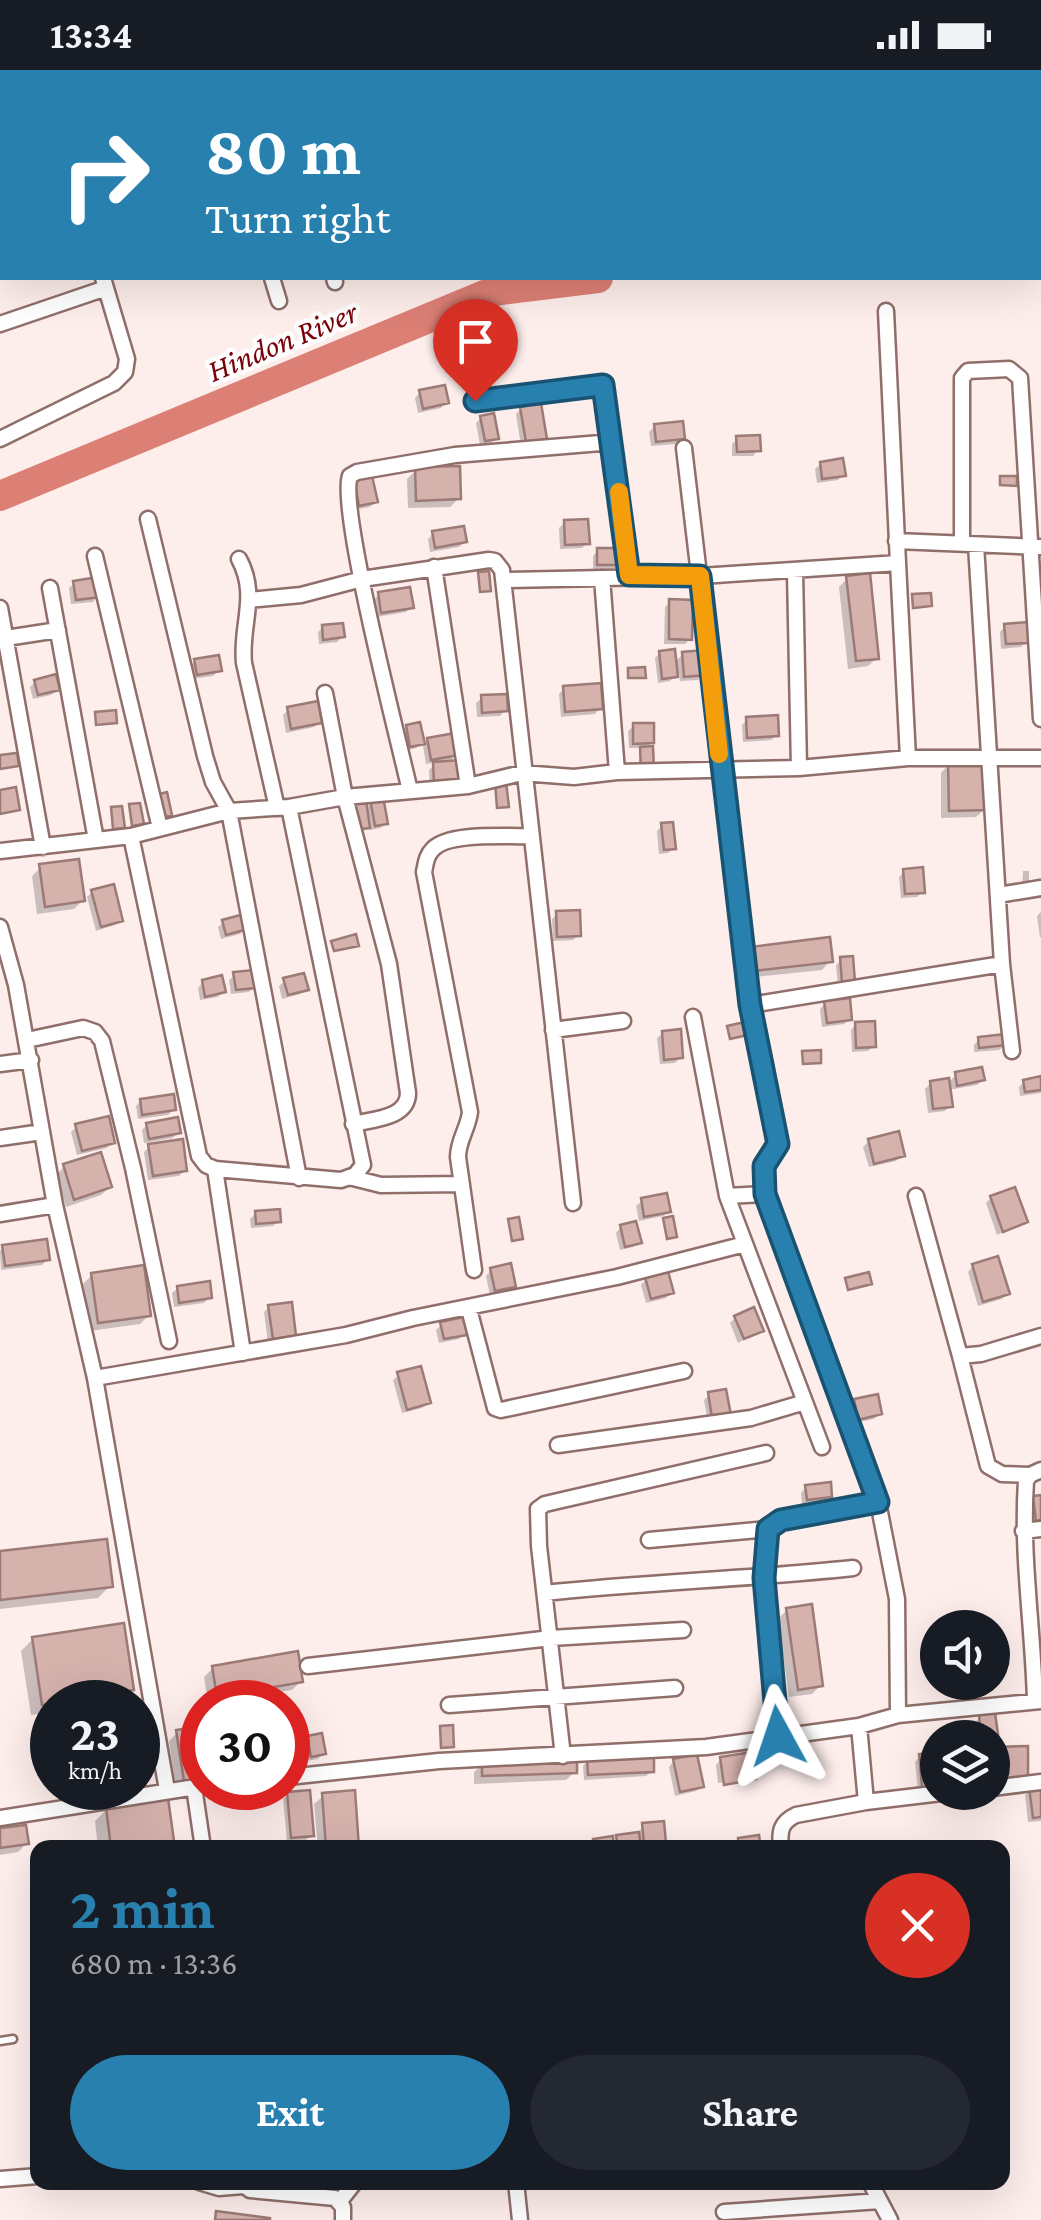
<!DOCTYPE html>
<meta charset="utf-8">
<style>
:root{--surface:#171b24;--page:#242831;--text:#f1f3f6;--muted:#9ea1a6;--accent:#2880af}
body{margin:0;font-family:"Crimson Pro",serif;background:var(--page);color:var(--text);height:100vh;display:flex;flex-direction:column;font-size:38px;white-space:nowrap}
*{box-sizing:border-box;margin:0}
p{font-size:32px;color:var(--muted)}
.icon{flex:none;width:55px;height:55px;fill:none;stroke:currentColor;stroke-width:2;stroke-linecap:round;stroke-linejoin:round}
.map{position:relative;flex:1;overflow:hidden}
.details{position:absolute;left:30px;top:1770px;width:980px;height:350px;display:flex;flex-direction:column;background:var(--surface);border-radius:20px;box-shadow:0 10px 40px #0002}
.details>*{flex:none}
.guide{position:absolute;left:0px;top:0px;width:1042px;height:210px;box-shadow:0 10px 40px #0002;background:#2880af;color:#fff;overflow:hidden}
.tools{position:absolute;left:920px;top:1540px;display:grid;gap:20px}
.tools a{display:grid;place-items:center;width:90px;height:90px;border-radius:50%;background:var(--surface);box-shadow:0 10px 40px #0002;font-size:50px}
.speed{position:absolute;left:30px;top:1610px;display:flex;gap:20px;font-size:50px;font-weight:700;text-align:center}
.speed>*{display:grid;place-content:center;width:130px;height:130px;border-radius:50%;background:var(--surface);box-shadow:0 10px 40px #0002;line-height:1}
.speed small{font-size:25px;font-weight:400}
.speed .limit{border:15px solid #d22;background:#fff;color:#111}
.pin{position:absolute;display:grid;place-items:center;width:85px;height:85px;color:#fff;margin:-102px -42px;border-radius:50% 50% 50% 0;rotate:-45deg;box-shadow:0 0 10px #0007}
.pin .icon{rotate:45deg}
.me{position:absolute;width:110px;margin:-55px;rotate:355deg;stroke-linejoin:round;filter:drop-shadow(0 0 8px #0008)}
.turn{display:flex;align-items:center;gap:35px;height:210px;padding:0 40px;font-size:45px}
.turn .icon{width:130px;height:130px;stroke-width:2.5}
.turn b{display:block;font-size:70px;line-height:85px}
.round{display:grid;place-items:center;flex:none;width:105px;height:105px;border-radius:52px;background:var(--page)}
.summary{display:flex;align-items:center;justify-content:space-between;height:170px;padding:0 40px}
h1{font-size:60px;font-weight:700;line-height:75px;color:var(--accent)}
.cta{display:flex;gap:20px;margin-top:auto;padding:20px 40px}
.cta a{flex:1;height:115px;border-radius:60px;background:var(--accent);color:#fff;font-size:40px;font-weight:700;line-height:115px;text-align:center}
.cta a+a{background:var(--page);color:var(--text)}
.status{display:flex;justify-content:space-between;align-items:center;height:70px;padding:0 50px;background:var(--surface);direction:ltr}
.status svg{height:28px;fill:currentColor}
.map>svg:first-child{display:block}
.shadow{fill:#0003}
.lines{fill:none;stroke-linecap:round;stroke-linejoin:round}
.river{stroke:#dc7f75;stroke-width:30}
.building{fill:#d6b2ad;stroke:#9c7a76;stroke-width:2.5}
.service-casing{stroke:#906f6a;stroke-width:11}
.minor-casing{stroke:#906f6a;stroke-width:19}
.service{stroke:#fff;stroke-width:6}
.minor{stroke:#fff;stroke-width:14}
.route-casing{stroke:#1a5372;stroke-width:25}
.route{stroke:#2880af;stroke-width:18}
.slow{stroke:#f59e0b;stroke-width:18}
.labels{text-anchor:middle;stroke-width:9;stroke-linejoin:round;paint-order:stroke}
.water-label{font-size:32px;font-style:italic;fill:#79010a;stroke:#fefefe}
</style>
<div class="status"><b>13:34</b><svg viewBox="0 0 49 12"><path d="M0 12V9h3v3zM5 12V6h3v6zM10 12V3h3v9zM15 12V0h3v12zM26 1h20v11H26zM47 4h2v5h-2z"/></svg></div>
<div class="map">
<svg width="1041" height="2150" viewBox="0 0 1041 2150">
<rect width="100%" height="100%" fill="#fdedeb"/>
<path class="shadow" d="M420 322 446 332 441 338 418 343 415 328Z
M521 339 544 368 539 373 521 376 516 344Z
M481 348 496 368 491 373 480 375 476 353Z
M655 356 683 368 677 374 651 376 649 362Z
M738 368 758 380 753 386H732V374Z
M821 394 843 405 838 410 817 413 815 399Z
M416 400 459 428 450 437 408 438 407 409Z
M355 412 376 431 370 437 354 440Z
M565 452 587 473 582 478 560 479 559 458Z
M433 464 465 471 459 477 430 482 428 469Z
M598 480 619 494 613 500 593 499V486Z
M847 509 877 588 868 596 848 599 839 517Z
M75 513 98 526 93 532 71 534 69 518Z
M379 524 411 537 406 542 377 547 374 530Z
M670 532 690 569 685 574H664L665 537Z
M1005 556 1026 572 1021 577 1001 579 1000 562Z
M323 557 342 567 337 572 319 574 318 562Z
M660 583 674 593 683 584 704 604 698 610 680 611 679 603 670 611 658 613 655 588Z
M195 591 219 600 213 606 192 609 190 597Z
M35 612 57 620 51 625 33 629 30 617Z
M564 618 600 638 595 644 561 647 559 624Z
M482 628 505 640 500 646 477 647 476 633Z
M288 640 319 652 314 657 286 663 283 645Z
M747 649 777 665 771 670 743 672 742 655Z
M634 656 652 672 644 679 640 700 639 681 643 678H629L628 661Z
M407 657 422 673 416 678 405 681 401 662Z
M428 670 456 684 430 718 429 700 437 692 426 694 423 676Z
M949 694 985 739 976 747 941 748V703Z
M371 731 386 753 380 758 370 760 369 756 362 762 351 764Z
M662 756 674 778 668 783 659 784 657 761Z
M41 797 83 830 74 839 37 844 32 806Z
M1023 801H1029V818L1022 820Z
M904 802 922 822 917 827 901 828 899 807Z
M92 822 121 850 115 855 96 861 87 827Z
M1041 842V867H1040L1037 846Z
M558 843 579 865 573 870 553 871 552 849Z
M224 852 245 858 240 864 221 869 218 857Z
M752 879 830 891 822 900 746 908 743 888Z
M842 890 847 917H838L836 895Z
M235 905 254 917 249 922 231 924 229 910Z
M285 911 306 919 300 924 282 929 279 916Z
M203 912 223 921 218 927 200 930 198 918Z
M825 934 850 949 844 954 822 957 820 939Z
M856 954 874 976 868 981 852 982 851 960Z
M663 963 681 987 675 993 660 994 657 968Z
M979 969 1005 975 999 980 974 982V975Z
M956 1005 982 1010 977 1015 948 1020 950 1036 945 1041 928 1043 925 1019 931 1013 950 1011Z
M1041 1009V1023L1020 1026 1019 1017 1024 1012Z
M141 1031 174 1039 168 1045 138 1049 136 1036Z
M147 1055 178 1062 173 1068 144 1073 142 1060Z
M77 1056 112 1072 107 1078 77 1085 71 1062Z
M869 1071 902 1085 896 1091 869 1097 863 1077Z
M152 1074 185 1100 179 1106 148 1110 144 1082Z
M64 1097 110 1117 101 1125 66 1137 56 1105Z
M991 1128 1025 1152 997 1165 986 1133Z
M642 1131 669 1141 663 1146 639 1151 636 1136Z
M256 1143 278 1151 273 1156 251 1158 250 1149Z
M621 1157 639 1172 633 1177 620 1180 616 1163Z
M4 1177 48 1189 42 1195 1 1200 0 1181Z
M973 1196 1007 1223 1002 1229 978 1236 968 1202Z
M491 1200 513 1216 508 1221 490 1225 486 1206Z
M92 1205 149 1245 140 1254 90 1261 83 1214Z
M646 1209 671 1222 666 1228 646 1233 641 1215Z
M178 1218 210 1227 204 1233 174 1237 172 1223Z
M269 1237 294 1265 288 1270 268 1273 264 1242Z
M735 1248 761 1260 738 1273 730 1253Z
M442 1254 464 1264 459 1269 439 1273 436 1260Z
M399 1305 428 1332 422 1338 402 1343 393 1310Z
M709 1325 728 1344 708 1352 704 1330Z
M855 1331 879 1343 874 1349 853 1353 849 1337Z
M806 1417 830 1426 824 1431 802 1434 801 1423Z
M1041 1428V1454L1031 1455 1029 1434Z
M0 1483 110 1516 98 1528 0 1539Z
M787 1540 821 1615 812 1624 789 1627 778 1549Z
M33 1569 132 1619 120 1631 52 1632V1642L31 1645 21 1581Z
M213 1598 301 1611 292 1620 208 1632 204 1607Z
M980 1648 996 1670 992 1674V1668H976L974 1653Z
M202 1658V1714L176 1719 169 1671 178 1662Z
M308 1668 323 1683 318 1689 306 1691 303 1674Z
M938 1685V1719L918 1721 915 1692 920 1686Z
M721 1689 754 1708 718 1713 716 1695Z
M588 1690 652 1701 646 1706 584 1710 583 1696Z
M674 1691 701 1716 696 1721 675 1726 669 1697Z
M483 1694 575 1702 566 1710 474 1714V1702Z
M1041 1718V1751L1028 1752 1025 1725 1030 1720Z
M288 1724 312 1765 306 1770 287 1772 283 1729Z
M323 1726 357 1777 318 1778 314 1734Z
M107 1739 172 1778H98L95 1751Z
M643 1755 663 1772 658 1777 589 1778 594 1771 611 1774 618 1768 638 1765Z
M0 1761 26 1774 18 1782 0 1785Z"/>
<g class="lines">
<path class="river" d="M1040 152H1041
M0 426 494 221 598 208"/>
</g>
<path class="building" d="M445 315 449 333 423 339 419 320Z
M541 333 547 369 526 372 520 337Z
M494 343 499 369 485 371 480 346Z
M683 351 685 369 656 372 654 354Z
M760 365 761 381 737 382 736 366Z
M843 388 846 406 822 409 820 392Z
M460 396 461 429 416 431 415 397Z
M372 406 378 432 359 436 354 410Z
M1000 406H1017V416L1000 415Z
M588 449 590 474 565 475 564 450Z
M464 456 467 472 435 478 432 461Z
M597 478H621V495H597Z
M489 501 491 521 480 522 478 502Z
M870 503 879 589 856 591 846 506Z
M98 507 101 527 76 530 73 511Z
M410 517 414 538 381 543 378 522Z
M931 523 932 536 913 538 912 524Z
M669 529 693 530 692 570 669 569Z
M1027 552 1029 573 1006 574 1004 554Z
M343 553 345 567 323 570 322 555Z
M675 579 678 607 662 609 659 581Z
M704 580 706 605 684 607 682 582Z
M219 585 222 601 197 605 194 589Z
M645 597 646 608H628V598Z
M56 604 60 620 38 625 34 610Z
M601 613 603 639 565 642 563 616Z
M507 624 508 641 482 643 481 625Z
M318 631 322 653 291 659 287 637Z
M116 640 117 653 96 655 95 642Z
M778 645 779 666 747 668 746 647Z
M420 652 425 674 410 677 406 655Z
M633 653H654V673L633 674Z
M455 663 459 685 431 690 427 668Z
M653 676 654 699H641L640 677Z
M17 683 19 696 0 699V685Z
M460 690 462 712 434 714 433 692Z
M986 691 987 740 949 741 948 692Z
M506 712 509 737 497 738 495 713Z
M16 717 20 740 0 744V720Z
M167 722 172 745 161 748 155 725Z
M383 726 388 754 375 756 370 729Z
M366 730 370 758 355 760 351 733Z
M140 733 144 754 132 756 129 734Z
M122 736 125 758 113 759 111 737Z
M673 752 676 779 664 780 661 753Z
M79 789 85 831 45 837 39 794Z
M923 797 925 823 905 824 903 799Z
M114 814 123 851 101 857 91 820Z
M580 840 581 866 557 867 556 841Z
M244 844 248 859 226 865 222 850Z
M356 864 359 876 334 881 331 871Z
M830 867 833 892 754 901 751 877Z
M853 886 855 912 842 913 840 887Z
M254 900 257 918 236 920 233 902Z
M304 903 309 920 288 925 283 908Z
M222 905 226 922 205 927 202 910Z
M850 928 852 950 827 953 824 931Z
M749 951 752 964 730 969 727 956Z
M875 951 876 977 856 978 855 952Z
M681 959 683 988 664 990 662 961Z
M1006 964 1007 975 979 978 978 967Z
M821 980V993L803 994 802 981Z
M982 997 985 1010 957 1016 955 1002Z
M1041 1006V1020L1025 1022 1023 1010Z
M949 1008 953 1037 933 1039 930 1011Z
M174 1024 176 1040 142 1045 140 1029Z
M109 1046 115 1073 82 1081 75 1054Z
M178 1047 181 1063 149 1069 146 1053Z
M899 1061 905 1086 874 1094 868 1069Z
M183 1069 187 1101 153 1106 148 1074Z
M101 1082 112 1117 74 1130 63 1094Z
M1015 1117 1028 1152 1003 1162 990 1126Z
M667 1123 671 1142 644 1147 641 1128Z
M280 1139 281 1152 256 1154 255 1141Z
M673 1146 677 1167 667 1169 663 1148Z
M519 1147 523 1169 512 1171 508 1149Z
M636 1151 642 1173 625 1177 620 1155Z
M47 1169 50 1190 5 1196 2 1175Z
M998 1186 1010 1224 983 1232 972 1194Z
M511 1193 516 1217 495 1221 490 1198Z
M144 1195 151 1246 98 1253 91 1203Z
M668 1201 674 1223 651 1229 645 1207Z
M869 1202 872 1214 848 1220 845 1208Z
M210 1211 212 1228 179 1233 177 1216Z
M292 1232 296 1266 273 1269 268 1235Z
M754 1237 764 1261 744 1269 734 1246Z
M464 1247 467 1265 444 1269 440 1252Z
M421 1296 431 1333 407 1340 397 1302Z
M726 1319 731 1345 712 1348 708 1322Z
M878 1324 882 1344 858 1350 854 1329Z
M831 1412 832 1427 807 1430 805 1415Z
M1041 1425V1450L1036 1451 1033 1426Z
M107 1469 113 1517 0 1530V1481Z
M812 1534 823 1616 798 1620 786 1538Z
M124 1553 134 1620 42 1635 32 1567Z
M298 1581 303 1612 217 1627 212 1596Z
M995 1643 999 1671 992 1672V1668H981L979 1645Z
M453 1655 454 1677 441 1678 440 1656Z
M202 1656V1708L184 1711 176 1660Z
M322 1663 326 1684 311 1687 307 1666Z
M1028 1676V1708L993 1709 992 1677Z
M752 1682 756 1709 724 1715 720 1687Z
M938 1682V1715L922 1717 919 1684Z
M654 1684V1702L588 1705 587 1688Z
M697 1684 704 1717 680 1722 673 1689Z
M577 1687V1703L482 1706V1691Z
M1041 1716V1747L1033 1748 1029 1717Z
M310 1720 314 1766 291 1768 287 1722Z
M355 1720 359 1778H326L322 1723Z
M168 1728 175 1778H111L106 1737Z
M664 1751 666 1773 644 1774 642 1753Z
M26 1755 29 1774 0 1778V1758Z
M639 1762 641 1778H618L616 1765Z
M759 1765 761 1778H739L738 1768Z
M613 1766 614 1778H594L593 1769Z
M216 2141 270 2148V2150H215Z"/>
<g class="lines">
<g class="service-casing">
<path id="service" d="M0 1971 13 1969"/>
</g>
<g class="minor-casing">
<path id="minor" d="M11 0 12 2
M86 0 87 2
M131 0V2
M187 0V2
M234 0 235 2
M290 0 291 2
M336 0 337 2
M378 0 379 2
M427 0 428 2
M522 0V2
M603 0V2
M648 0 649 2
M695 0 696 2
M739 0V2
M1040 50H1041
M0 86 1 87
M1040 88H1041
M0 188H2
M272 208 279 231
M334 208 335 212
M0 254 106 218
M475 331 603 315 629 505
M0 369 114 313 125 302 127 289 103 208
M684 378 750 935 778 1074 764 1096 765 1124 878 1432 897 1529 898 1645
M148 449 205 686 213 712 229 741 299 1108
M896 471 1041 477
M962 471V308L968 301 1009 299 1020 308 1041 649
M95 486 160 758
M239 489C259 526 240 555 244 593L277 738
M898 493 908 688
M434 497 468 716
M795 502 799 698
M602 508 617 702
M504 510 701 506 898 493 886 241
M50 518 96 770
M249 530 301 525 362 509 489 490 495 491 502 500 573 1133
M0 538 43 777
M6 568 58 560
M325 623 345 727 389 894 408 1023C408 1048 374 1049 353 1054
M410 721C399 672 338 437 350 406L357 402 455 385 613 372
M131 766 199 1086 206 1095 215 1099 341 1110 355 1105 363 1095 289 737
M0 781 131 766 229 741 289 737 345 727 468 716 522 703 574 707 617 702 799 698 908 688H1041
M998 825 1041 818
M0 857 16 915 55 1135 95 1308 167 1720
M1002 894 1012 981
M750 935 1002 894 976 475
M693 947 727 1126 822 1377
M553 960 623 951
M27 970 83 958 95 962 102 971 133 1098 169 1271
M0 994 31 990
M0 1068 42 1062
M215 1099 243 1283
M349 1107 381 1115 462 1114
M727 1126 765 1124
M916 1126 960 1286 981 1284 1041 1266
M0 1144 55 1135
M474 1200 458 1087C458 1070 468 1059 470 1042L424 802C426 793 426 786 433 779 449 762 506 767 529 766
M469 1239 495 1338 501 1340 684 1301
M960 1286 988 1396 1002 1404 1030 1405
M95 1308 346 1265 413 1248 617 1207 745 1174
M558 1375 751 1348 805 1332
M1023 1461 1041 1459
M649 1470 768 1459
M545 1523C648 1512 751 1509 853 1498
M308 1596 551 1568 683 1560
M1035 1631C1033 1557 1021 1485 1026 1411L1030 1405 1041 1400
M449 1635 675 1618
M859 1656 866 1732
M779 1666 765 1508 768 1459 781 1450 878 1432
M563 1686 539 1476 538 1439 545 1434 766 1383
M288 1707 439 1691 706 1677 859 1656 898 1645 1041 1631
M194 1717 203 1778
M992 1718 1041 1712
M0 1748 202 1716
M781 1778C779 1761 781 1752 796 1745L866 1732 950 1722
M0 2109 38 2106
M199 2112 219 2118 243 2116
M240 2112 250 2120 335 2128 343 2137V2150
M516 2112 520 2150
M870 2112 890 2150
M340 2131 355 2112
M724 2142 880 2131"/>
</g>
<use href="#service" class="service"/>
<use href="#minor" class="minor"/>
</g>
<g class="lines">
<g class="route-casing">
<path id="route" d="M475 331 603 315 629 505 700 506 750 935 778 1074 764 1096 765 1124 878 1432 781 1450 768 1459 764 1508 778 1666"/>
</g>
<use href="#route" class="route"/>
<path class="slow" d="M619 422 629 505 700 506 719 684"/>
</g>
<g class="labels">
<g class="water-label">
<text transform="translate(282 271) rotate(-23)" y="11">Hindon River</text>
</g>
</g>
</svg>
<div class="tools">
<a><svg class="icon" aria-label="sound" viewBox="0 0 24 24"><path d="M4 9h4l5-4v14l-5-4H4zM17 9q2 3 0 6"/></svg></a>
<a><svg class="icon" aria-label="layers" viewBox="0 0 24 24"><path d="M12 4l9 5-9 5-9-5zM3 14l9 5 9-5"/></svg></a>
</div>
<div class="speed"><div>23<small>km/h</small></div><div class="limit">30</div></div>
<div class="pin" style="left:475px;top:331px;background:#d93025"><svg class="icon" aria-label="arrive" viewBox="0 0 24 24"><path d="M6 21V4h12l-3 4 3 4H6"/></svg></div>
<svg class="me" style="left:778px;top:1666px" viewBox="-20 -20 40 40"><path d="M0-17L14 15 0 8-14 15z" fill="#2880af" stroke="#fff" stroke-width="4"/></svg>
<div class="guide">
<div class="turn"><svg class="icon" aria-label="right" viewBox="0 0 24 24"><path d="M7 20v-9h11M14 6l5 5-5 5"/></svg><div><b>80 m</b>Turn right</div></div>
</div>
<section class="details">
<div class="summary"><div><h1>2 min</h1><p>680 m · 13:36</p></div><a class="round" style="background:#d93025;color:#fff"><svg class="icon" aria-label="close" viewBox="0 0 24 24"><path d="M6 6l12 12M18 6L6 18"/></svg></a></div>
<div class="cta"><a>Exit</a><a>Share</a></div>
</section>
</div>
